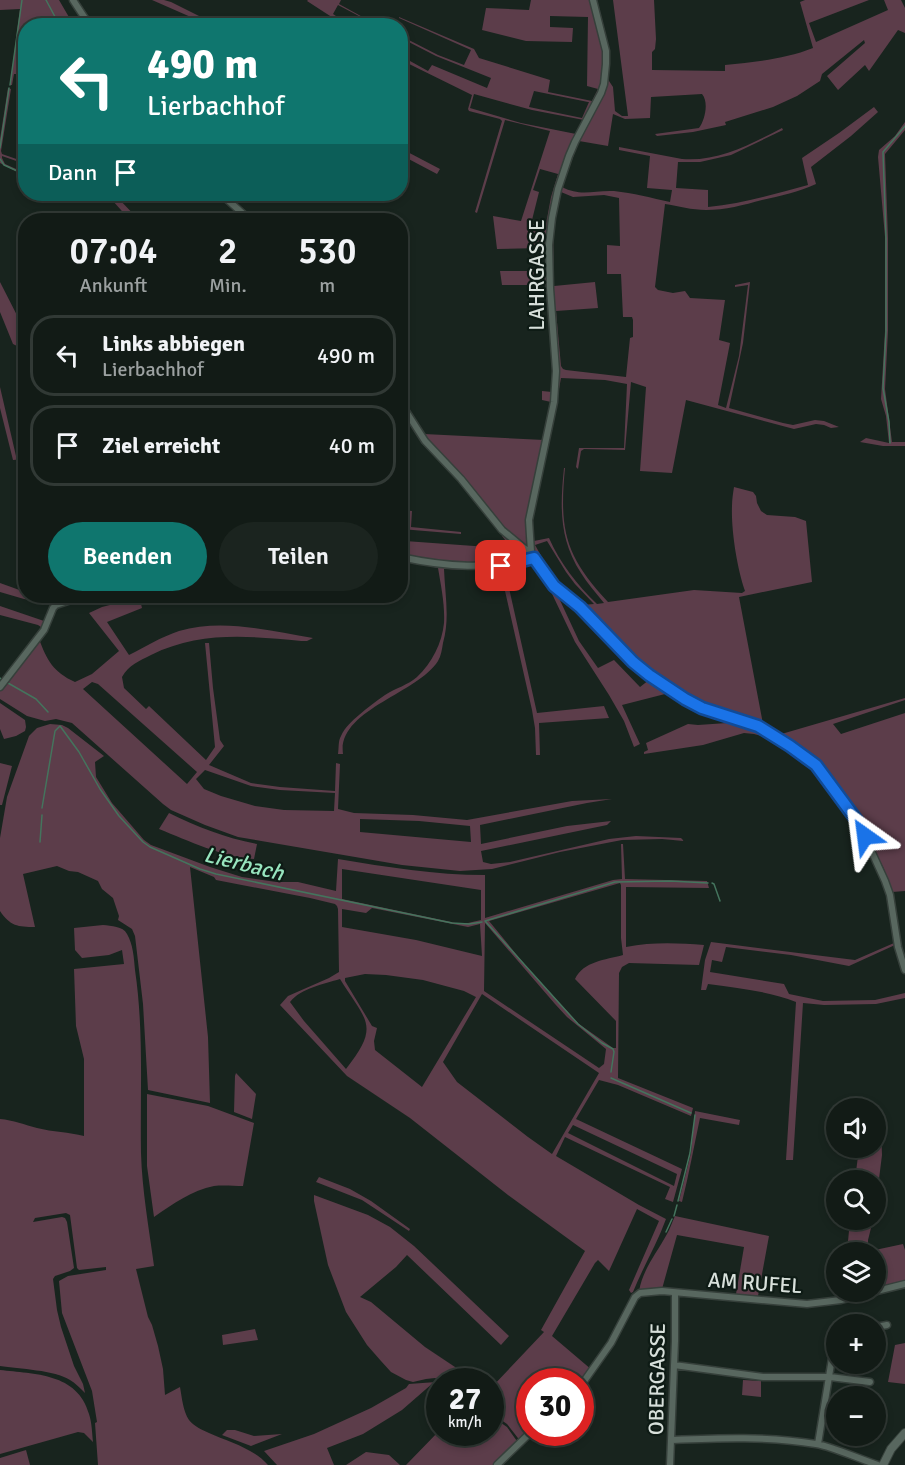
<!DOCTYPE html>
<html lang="de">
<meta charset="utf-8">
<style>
:root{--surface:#121b16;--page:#1b241f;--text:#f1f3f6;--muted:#9ca1a1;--line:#313935;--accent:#0f766e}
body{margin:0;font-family:Signika,sans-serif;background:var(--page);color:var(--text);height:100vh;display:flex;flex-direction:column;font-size:22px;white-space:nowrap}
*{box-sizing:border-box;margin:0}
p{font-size:20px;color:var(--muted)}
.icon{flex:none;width:33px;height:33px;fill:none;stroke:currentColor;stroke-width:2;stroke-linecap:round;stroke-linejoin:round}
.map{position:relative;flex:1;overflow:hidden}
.drawer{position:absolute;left:18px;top:213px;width:390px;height:390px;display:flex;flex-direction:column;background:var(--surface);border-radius:24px;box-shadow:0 3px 9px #0003,0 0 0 2px var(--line)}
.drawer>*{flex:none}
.guide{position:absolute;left:18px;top:18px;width:390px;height:183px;border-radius:24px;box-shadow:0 3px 9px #0003,0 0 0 2px var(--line);background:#0f766e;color:#fff;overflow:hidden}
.tools{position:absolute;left:826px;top:1098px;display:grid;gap:12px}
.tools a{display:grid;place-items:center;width:60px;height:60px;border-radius:50%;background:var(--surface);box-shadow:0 3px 9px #0003,0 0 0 2px var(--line);font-size:30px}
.speed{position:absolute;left:426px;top:1368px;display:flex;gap:12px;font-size:30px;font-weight:700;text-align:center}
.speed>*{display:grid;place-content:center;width:78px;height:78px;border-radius:50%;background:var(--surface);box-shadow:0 3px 9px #0003,0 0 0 2px var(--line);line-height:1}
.speed small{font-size:15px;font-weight:400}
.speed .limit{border:9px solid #d22;background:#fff;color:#111}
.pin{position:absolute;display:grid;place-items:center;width:51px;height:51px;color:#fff;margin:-26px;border-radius:12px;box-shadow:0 3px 9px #0006}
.me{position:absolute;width:66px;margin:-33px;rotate:329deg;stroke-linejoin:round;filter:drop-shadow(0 0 4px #0008)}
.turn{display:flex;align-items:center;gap:21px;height:126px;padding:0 30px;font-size:27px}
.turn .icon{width:78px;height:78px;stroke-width:2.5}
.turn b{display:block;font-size:42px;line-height:51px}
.then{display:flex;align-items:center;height:57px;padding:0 30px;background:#0003;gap:12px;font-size:22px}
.eta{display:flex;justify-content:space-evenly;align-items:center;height:102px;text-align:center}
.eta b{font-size:36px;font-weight:600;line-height:42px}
.action{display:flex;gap:12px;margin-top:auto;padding:12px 30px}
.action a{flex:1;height:69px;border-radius:36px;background:var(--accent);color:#fff;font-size:24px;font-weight:600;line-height:69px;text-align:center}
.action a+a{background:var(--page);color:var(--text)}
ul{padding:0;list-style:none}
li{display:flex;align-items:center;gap:18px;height:81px;margin:0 12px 9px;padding:0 18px;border:3px solid var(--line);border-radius:24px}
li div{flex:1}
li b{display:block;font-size:22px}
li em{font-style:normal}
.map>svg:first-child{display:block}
.green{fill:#5c3d4a;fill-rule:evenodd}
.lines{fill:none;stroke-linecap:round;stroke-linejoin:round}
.stream{stroke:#44745d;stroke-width:1.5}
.minor-casing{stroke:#36403b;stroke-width:9}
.tertiary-casing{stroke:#36403b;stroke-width:10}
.minor{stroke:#58675f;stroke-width:6}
.tertiary{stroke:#58675f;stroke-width:8}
.route-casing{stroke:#114b97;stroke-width:15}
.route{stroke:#1a73e8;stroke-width:10}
.labels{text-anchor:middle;stroke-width:4.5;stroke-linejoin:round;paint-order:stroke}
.street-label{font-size:21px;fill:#d8e0db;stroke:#0e1b15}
.water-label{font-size:22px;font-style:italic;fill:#97e5be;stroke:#0e1b15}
</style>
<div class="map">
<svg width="905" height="1465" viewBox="0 0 905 1465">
<rect width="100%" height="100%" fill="#18241e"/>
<path class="green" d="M0 0H59L73 24 70 26H26L25 79 19 74H14L12 85H10L20 9 0 10Z
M152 0H164L171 2 213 23 212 25H209Z
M308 0H341L339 4 377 25 382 18 384 19 382 25H376L338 5 333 14 349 25H344L307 1Z
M531 0H597L607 40 609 81 613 87 615 111 622 116H628L613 0H654L656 39 655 49 652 52V70L725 71V65C756 62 785 59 813 48L800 2 805 0H869L809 23 816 42 888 10 884 0H901L905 8V33L898 30 869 71 865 65 838 90 827 76 865 43 864 40 822 74 820 81 797 96 773 107 725 122 726 125 693 132 657 136 655 134 699 128C705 120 709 102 702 94L651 97 650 118 625 119 613 114 608 146 579 141 562 187C581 197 594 190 614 191 633 193 652 198 670 202L672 190 647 188 650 156 619 150V147L682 159C718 162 751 144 782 128L783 130 731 155 700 162H678L676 188 708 190V207C742 204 775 194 808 185L802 158 839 133 874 107 878 112 851 136 811 167 816 184C799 192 780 196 762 200 744 205 725 210 706 210 692 210 678 206 665 204L655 287 658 290 673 293 685 291 690 298 725 300 719 340 730 343 718 405 726 408 739 356 748 285 735 287V285L750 282 743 343 729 408 783 423 793 425 815 420 824 421 839 427 831 428 824 425 816 424 794 429 686 400 672 473 640 471 646 387 631 382 625 450 584 449 581 451 578 469 576 467 579 448H624L627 384 605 380 561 378 548 449 535 496 531 523 534 541 549 538C560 563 577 585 597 604L604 603C596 593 587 583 581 573 559 539 560 507 564 468H565C559 530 565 556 608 602L694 590 742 593 745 591C737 568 731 530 732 506 732 500 733 493 734 487L753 492 756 496 757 503 761 511 767 515 795 517 806 521 812 582 739 597 763 724 778 735 905 698V700L833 724 841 734 905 713V891L892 892 884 869 864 829 817 764 773 738 772 739 754 734 744 733 703 745 644 754V752L648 750 646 743 688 724 698 725 727 723 732 720 698 709 669 693 622 705 640 744 634 747 624 721 609 695 575 642 544 577 538 567 532 563 508 566 506 567 505 570 537 713 604 706 609 718 539 723 540 755H536L535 728 532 710 500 569 477 570 444 569C445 595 450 618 443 643 442 649 441 656 438 661 417 694 337 710 343 754H338C339 748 338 741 341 736 345 727 352 721 359 715 367 708 376 701 385 695 396 688 408 685 417 677 432 663 442 643 444 623 445 605 441 586 438 568L401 559V545L404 546 405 541 488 547 509 545 502 536 508 531 424 434 544 440 551 402 542 400V391L552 392C555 356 546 321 548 285H502L500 271H547L546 252H543V249L541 248 497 249 493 216 521 221 550 131 505 120 477 213 475 212 502 121 500 119 469 111 468 109 472 95 401 60V56L428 71 432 65 487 88 491 78 436 56 401 38V36L438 55 464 65 471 50 399 18V17L474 49 479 58 550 80 548 92 592 101 598 89 587 86 588 17 550 16V27L573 28 572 42 526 41 482 30 486 8 529 10ZM534 91 588 102H589L582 118 529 107ZM474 94 532 110 584 120 576 134 521 123 470 108ZM540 169 558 174 551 197 546 224H531L539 192 533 190ZM561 192 573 197 604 195 619 198 620 246 607 245V274H621L623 317H632L633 320V337L630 338 626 377 566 370 563 369 561 366 556 311 598 308 595 282 554 286 553 227ZM547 541 566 572 575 584 594 604 582 605 552 575 535 545ZM558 593 578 609 649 680 640 687 614 660 598 668 579 641 558 596Z
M8 88 11 89 1 151 2 154 25 162V164L2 156V158L5 164 25 173V176L0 163V139Z
M905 122V130L885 154 888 238V331L885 389 892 442H905V446H883L860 442 866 438 889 443 886 416 881 399 885 331V237L878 157 879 150 895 136Z
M400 148 440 169 437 174 401 155Z
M99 194H111L118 198 139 220H130L112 200Z
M0 282 25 331V363L19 347 13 344 0 312Z
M0 387 16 456H25V459L13 460 0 408Z
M401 510 412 511 411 527 461 532V534L401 529Z
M0 583 25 592 26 596H36L53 600 67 596H77L53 604 24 599 0 592Z
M145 596H160L140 600 142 608 107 622 129 655C145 647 161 637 179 631 223 618 270 631 313 638L307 641H301C248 636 200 631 151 655 139 661 129 665 122 677L124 688 146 709 149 706 206 760 215 747 205 643H209L213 688 220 740 224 746 209 765 251 783 280 787 335 791 336 763 340 764 338 809 354 813 413 815 467 820 572 801 612 799 587 803 480 825 481 844 567 826 611 821 607 825 481 851 483 862 491 864 510 862 609 839 636 836 681 838 684 841 662 839 622 840 560 852 492 869 460 871 402 865 238 837 205 825 171 810 163 804 72 723 56 719 45 721 27 716 0 699V689L39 639C47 660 53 672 75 682L92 674 119 651 89 613 102 607ZM92 682 98 684 197 772 187 784 83 689ZM205 770 251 786 280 790 335 793 334 811 284 810 255 806 221 796 204 789 196 779ZM360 819 419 821 470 826 471 842 360 832Z
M0 606 44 621 41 627 38 625 0 615Z
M0 703 25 720 26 727 25 731 16 736 4 739 0 729Z
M50 724 62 725 68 728 104 756 95 762 96 777 112 803 144 840 151 845 210 867 242 877 276 882H298L336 891 338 859C387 867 435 875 485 875V918L613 880 622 879 621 844H623L625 879 707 881 709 888 626 887V947C652 942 677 943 704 945L699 965 629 963 622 967 619 973 618 1078 693 1108 691 1116 618 1085 599 1080 576 1119 682 1169 673 1202 665 1199 670 1187 565 1137 556 1156 639 1205 666 1219C657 1244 643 1267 633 1292L631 1293 629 1290 659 1221 637 1209 609 1271 598 1260 595 1263 552 1336 592 1370 580 1382H530V1432L521 1442 507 1424 491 1413V1388L544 1332 541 1330 585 1251 508 1195 410 1118 347 1076 280 1005 288 996 329 978 339 972 338 909 337 906 335 904 310 898 216 880 214 877 190 867 208 1037 210 1103 148 1090 143 1004 135 936 132 929 118 920 119 916 113 898 102 889 98 881 78 872 69 871 57 866 23 874 35 927C18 927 10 926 0 911V838L7 797 29 736 37 728ZM342 869 481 890V920L468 923H456L342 899ZM620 883 621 885V938L623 955C605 960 584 961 575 979L616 1021V1048H613L579 1024 530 971 489 921ZM372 908 468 927 480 924 482 956 416 940 342 927V909L366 913ZM485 923 555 1004 567 1017 606 1049 604 1064 599 1068 484 991ZM365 974 386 975 423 980 464 991 476 997 422 1087 375 1050 374 1041 377 1028 372 1026 345 981V978ZM340 979C366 1021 381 1025 346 1069L304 1021 290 1002C301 988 324 984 340 979ZM482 994 599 1073 552 1154 528 1137 457 1082 443 1062ZM573 1125 677 1174 674 1186 568 1133Z
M0 763 12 766 2 805H0Z
M169 813C197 827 226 838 257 844L254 859C222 857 189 841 159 829Z
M103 925C111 926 123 926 127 934 133 944 134 958 135 970 144 1031 140 1091 141 1153 142 1190 149 1229 154 1266L136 1269 148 1317 152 1325 158 1346 163 1369 165 1395 180 1387C182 1398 183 1411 189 1420 194 1426 202 1430 209 1433 229 1442 253 1448 268 1465H98L95 1423 97 1422 92 1391 62 1313 59 1281 68 1276 106 1270V1267L79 1270 77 1268 70 1215 66 1213 35 1218 33 1222 62 1217 65 1218 67 1222 74 1268 70 1271 55 1276 53 1279 57 1310 61 1327 74 1366 83 1384 85 1393C80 1388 75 1383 70 1380 55 1370 19 1369 0 1366V1119C13 1120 25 1125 37 1128 53 1132 69 1132 84 1136V1059L76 1026 74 969 124 964 122 950 109 955 82 958 75 950 74 928Z
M711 942 855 960 894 943 895 945 849 966 791 955 726 947 722 962 712 960 710 972 784 984 789 994 823 1001 875 1000 905 993V998L876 1004 824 1005 803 1003 793 1160H786L796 1002C769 991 736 988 708 984L706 990H701L705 960Z
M236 1073 256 1094 252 1119 234 1112 235 1076Z
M147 1094 208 1106 254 1123 243 1186C234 1186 223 1185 214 1186 192 1190 173 1204 154 1217L147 1166Z
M695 1111 740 1120 739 1125 700 1118C694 1146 689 1174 682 1202L679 1201 691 1153Z
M876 1125H881L882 1155 876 1203V1180H855L859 1148H876Z
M319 1177 350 1189 371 1201 410 1229 409 1231 362 1200 316 1182Z
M314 1195 368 1215 390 1227 414 1246 509 1336 501 1345 407 1255 396 1267 360 1297 371 1302 425 1347 470 1377 466 1381H443L435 1378 426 1379 413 1382 406 1380 391 1372 381 1361 367 1345 346 1312 328 1265 314 1201Z
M675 1216 769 1236 758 1296 736 1294 744 1247 677 1235 662 1289 639 1291C643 1269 656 1254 667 1234 670 1229 672 1222 675 1216Z
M850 1220H873L868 1240V1252H847Z
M903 1244 905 1250V1282L876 1290V1284L881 1282 875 1250Z
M255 1329 258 1340 223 1345 222 1335Z
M905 1343V1384L888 1382 895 1345Z
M0 1370C34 1374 78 1373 89 1414 92 1423 92 1433 93 1442L84 1433 78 1432 0 1454Z
M743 1380 761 1381V1397L742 1395Z
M436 1382 439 1383V1387L433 1383 402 1410 363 1434 327 1448 334 1465H277L264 1451 314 1434 371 1408 406 1388 409 1384Z
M491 1416 507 1427 519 1444 497 1465H406L439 1431 440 1432H490Z
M227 1430H235L254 1436 282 1434 251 1446 222 1435Z
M26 1450 30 1465H0V1458Z
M366 1452 389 1455 400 1465H346Z"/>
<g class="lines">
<path class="stream" d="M46 0 60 26
M10 85 22 0
M0 148 9 88
M0 159 4 165 26 175
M890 443 889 422 883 388 886 331V238L883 152 905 126
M0 678 1 679
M8 683 36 699 48 712
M42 808 55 731 60 726 79 752 100 789 119 816 143 842 150 847 200 869 216 874 452 923 469 924 482 922
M40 842 42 815
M712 883 714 884 720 901
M611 1072 614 1052 613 1049 602 1043 578 1024 485 921 615 882 670 881 708 883
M611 1078 691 1113
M678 1201 690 1153 695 1115
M674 1216 677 1205
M666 1232 672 1219"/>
<g class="minor-casing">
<path id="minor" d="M73 0 90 26
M593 0 606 51V64L604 84 601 93 575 142 569 156 558 189 552 218 549 245 550 288 556 371 554 402 529 520 531 552 554 586 580 607 633 662 649 675 685 699 702 708 758 726 790 746 816 765 858 822 885 881 890 895 898 947 905 970
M221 194 250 220
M400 402 425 441 461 479 502 530 525 549 531 552
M400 557C447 567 488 570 534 558
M0 687 44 630 53 608 56 605 83 596
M876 1327 887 1325
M674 1365 763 1377H830L870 1382
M580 1387 611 1343 635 1297 640 1293 662 1291 807 1304 841 1300 905 1284
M672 1440C720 1438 768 1436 816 1444 834 1447 859 1459 878 1465
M818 1444 834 1346 837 1333
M497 1465 531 1432
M670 1465 675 1341V1293"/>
</g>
<g class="tertiary-casing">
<path id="tertiary" d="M883 1465 891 1449 905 1433"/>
</g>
<use href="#minor" class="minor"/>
<use href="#tertiary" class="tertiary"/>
</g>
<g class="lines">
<g class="route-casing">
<path id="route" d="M501 566 534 558 554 586 580 607 633 662 649 675 685 699 702 708 758 726 790 746 816 765 858 822 865 836"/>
</g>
<use href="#route" class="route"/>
</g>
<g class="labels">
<g class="street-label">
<text transform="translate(537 275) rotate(-90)" y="7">LAHRGASSE</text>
<text transform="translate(755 1283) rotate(4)" y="7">AM RUFEL</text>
<text transform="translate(657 1379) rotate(-89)" y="7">OBERGASSE</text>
</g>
<g class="water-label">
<text transform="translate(244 863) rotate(14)" y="8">Lierbach</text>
</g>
</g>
</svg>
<div class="tools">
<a><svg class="icon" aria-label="sound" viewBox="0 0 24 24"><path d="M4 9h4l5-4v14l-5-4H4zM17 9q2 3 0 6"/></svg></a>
<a><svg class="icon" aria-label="search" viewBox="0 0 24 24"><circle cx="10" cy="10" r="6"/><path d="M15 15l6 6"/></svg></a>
<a><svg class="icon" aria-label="layers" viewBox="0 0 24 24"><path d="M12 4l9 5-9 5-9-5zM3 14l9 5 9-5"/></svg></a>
<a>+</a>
<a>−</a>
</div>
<div class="speed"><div>27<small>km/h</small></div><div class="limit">30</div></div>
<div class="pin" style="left:501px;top:566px;background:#d93025"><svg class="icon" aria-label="arrive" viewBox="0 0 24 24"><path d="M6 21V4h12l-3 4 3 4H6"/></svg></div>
<svg class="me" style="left:865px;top:836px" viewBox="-20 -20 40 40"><path d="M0-17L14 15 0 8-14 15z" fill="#1a73e8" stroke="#fff" stroke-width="4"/></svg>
<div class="guide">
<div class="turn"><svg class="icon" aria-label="left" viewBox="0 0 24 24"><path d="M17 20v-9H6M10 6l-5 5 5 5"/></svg><div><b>490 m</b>Lierbachhof</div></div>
<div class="then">Dann<svg class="icon" aria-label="arrive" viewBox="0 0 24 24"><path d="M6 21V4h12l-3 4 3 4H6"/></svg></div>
</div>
<section class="drawer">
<div class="eta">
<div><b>07:04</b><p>Ankunft</p></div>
<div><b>2</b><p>Min.</p></div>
<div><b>530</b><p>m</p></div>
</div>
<ul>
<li><svg class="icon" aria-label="left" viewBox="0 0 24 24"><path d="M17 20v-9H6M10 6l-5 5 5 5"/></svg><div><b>Links abbiegen</b><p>Lierbachhof</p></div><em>490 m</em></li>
<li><svg class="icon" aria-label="arrive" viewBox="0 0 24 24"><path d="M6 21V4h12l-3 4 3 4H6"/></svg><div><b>Ziel erreicht</b></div><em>40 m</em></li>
</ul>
<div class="action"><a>Beenden</a><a>Teilen</a></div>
</section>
</div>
